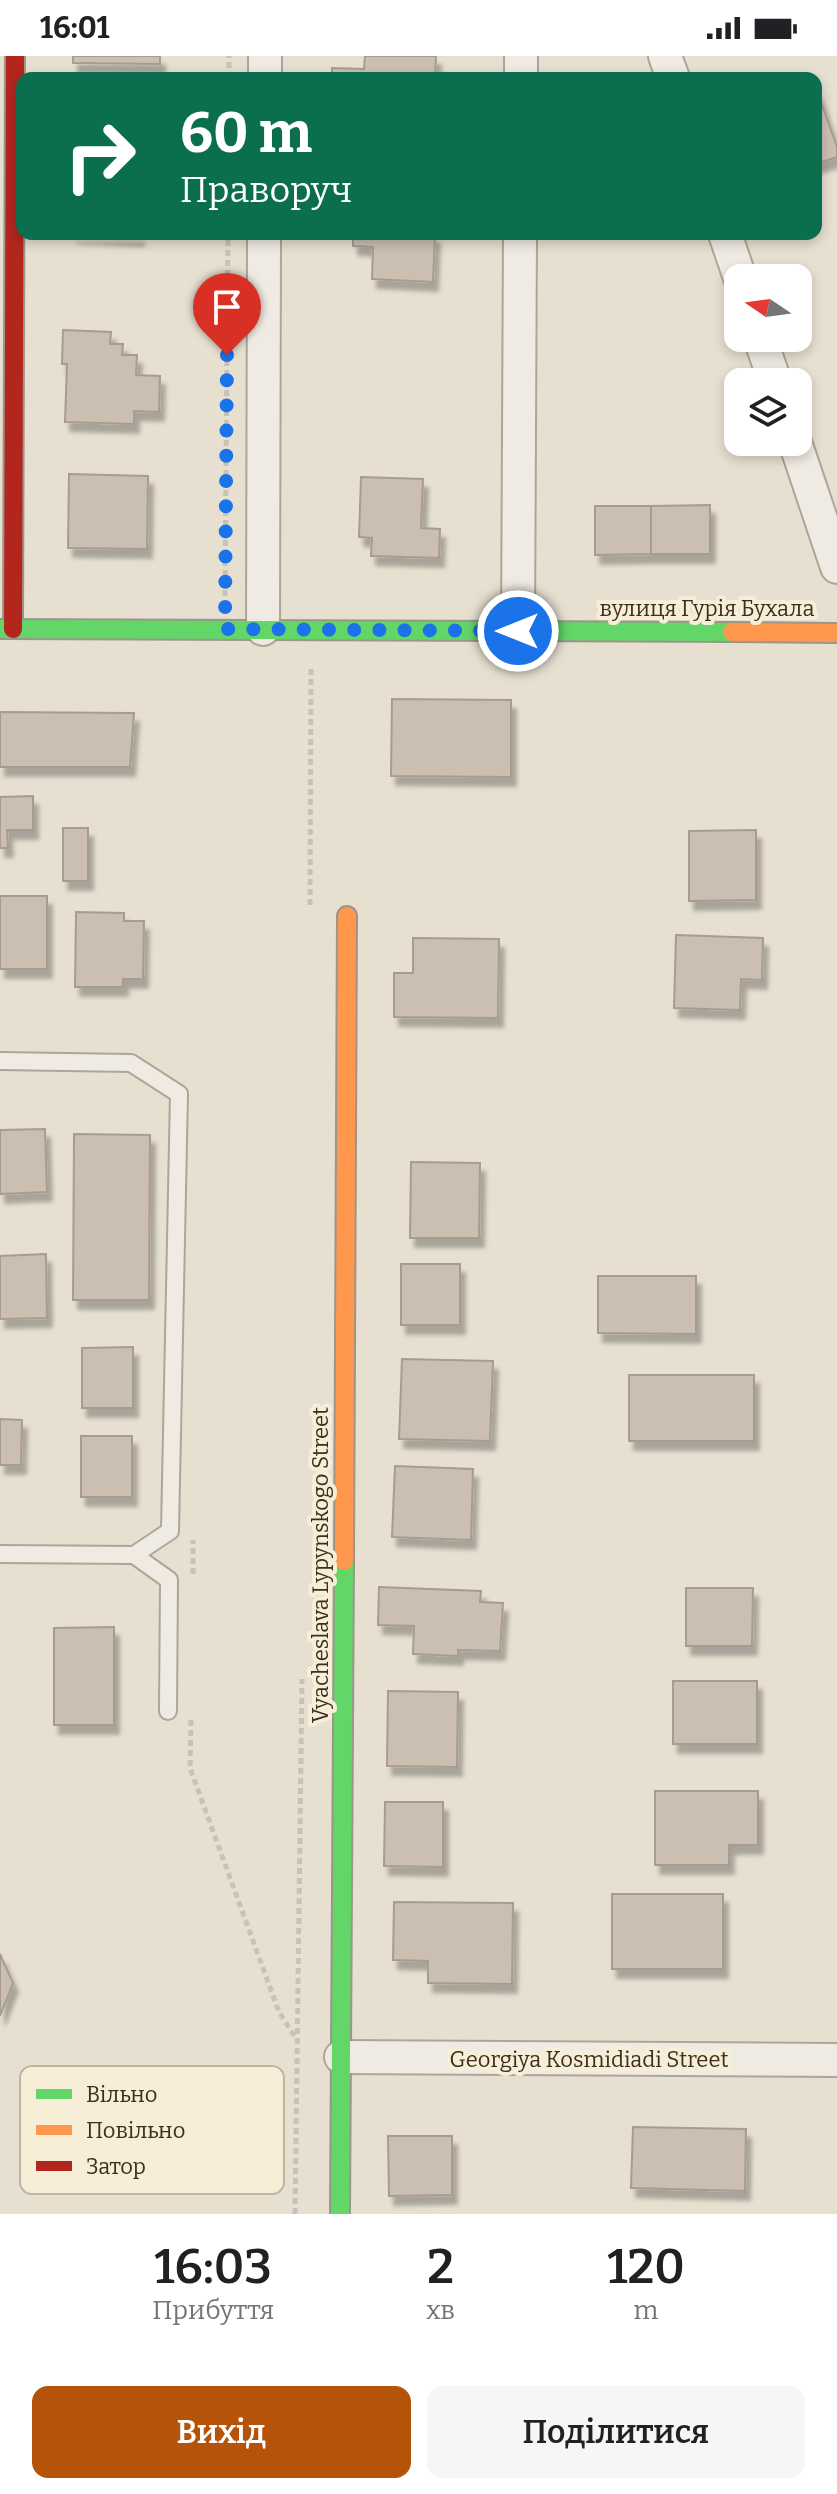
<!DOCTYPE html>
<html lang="uk">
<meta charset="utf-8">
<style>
:root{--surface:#fff;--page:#f6f6f6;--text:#202124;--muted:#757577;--accent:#b45309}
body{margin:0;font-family:Bitter,serif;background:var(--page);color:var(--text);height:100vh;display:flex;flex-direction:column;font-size:30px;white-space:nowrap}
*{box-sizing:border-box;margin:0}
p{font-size:26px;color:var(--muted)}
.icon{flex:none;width:44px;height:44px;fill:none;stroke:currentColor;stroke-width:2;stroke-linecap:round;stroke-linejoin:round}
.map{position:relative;height:2158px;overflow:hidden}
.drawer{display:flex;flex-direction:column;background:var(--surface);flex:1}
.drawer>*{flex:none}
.top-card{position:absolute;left:16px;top:16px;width:806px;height:168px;border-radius:16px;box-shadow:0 4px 12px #0003;background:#0b6e4f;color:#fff;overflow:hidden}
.needle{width:52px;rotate:283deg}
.buttons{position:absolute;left:724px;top:208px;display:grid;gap:16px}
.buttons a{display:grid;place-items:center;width:88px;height:88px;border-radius:16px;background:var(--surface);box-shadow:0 4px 12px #0003;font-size:40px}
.pin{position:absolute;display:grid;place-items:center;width:68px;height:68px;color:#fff;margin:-82px -34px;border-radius:50% 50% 50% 0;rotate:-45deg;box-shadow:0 0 8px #0007}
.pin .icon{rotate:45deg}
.me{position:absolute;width:88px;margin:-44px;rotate:270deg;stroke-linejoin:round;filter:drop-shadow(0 0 6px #0008)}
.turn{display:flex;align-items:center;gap:28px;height:168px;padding:0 32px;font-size:36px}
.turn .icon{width:104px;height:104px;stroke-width:2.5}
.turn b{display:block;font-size:56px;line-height:68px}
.eta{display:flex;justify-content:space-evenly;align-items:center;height:136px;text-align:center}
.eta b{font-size:48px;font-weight:600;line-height:56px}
.button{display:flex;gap:16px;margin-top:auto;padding:16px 32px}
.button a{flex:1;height:92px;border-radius:16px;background:var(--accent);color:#fff;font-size:32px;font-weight:600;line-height:92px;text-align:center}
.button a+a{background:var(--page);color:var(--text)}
.status{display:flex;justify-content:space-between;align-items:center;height:56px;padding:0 40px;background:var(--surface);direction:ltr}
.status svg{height:22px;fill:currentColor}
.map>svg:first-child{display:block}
.building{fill:#cbbfb2;stroke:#a89c90;stroke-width:2;filter:url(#shadow)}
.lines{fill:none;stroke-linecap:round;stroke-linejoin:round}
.lane-casing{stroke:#ada599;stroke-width:20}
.street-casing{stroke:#ada599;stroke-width:36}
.fast-casing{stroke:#9c958a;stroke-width:22}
.slow-casing{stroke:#9c958a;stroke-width:22}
.jam-casing{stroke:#9c958a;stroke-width:22}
.path{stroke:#c8c2b9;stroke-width:5;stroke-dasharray:6 4;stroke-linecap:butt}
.lane{stroke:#efebe3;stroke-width:16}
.street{stroke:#efebe3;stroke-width:32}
.fast{stroke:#63d668;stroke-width:18}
.slow{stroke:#ff974d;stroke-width:18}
.jam{stroke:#b3261e;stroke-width:18}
.route{stroke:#1a73e8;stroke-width:14;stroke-dasharray:0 25.2}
.labels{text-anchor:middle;stroke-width:8;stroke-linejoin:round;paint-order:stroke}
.street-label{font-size:22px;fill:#3d2e20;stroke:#f7eed8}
.key{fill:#f7eed8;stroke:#bfb4a1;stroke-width:2}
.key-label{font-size:22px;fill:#3d2e20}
</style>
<div class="status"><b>16:01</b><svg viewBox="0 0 49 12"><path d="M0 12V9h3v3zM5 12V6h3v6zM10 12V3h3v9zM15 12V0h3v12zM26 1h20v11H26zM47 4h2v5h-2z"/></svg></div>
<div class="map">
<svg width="837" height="2158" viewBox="0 0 837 2158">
<defs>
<filter id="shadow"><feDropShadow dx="5" dy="9" stdDeviation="2" flood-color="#0004"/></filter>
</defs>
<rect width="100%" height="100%" fill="#e7e0d1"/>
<path class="building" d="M73 0H160V8L73 7Z
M365 0H436L435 22H332V12L364 13Z
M816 32 837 91V101L816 108Z
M71 178H139V181Z
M353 178H435L433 226 372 223 373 191 353 190Z
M63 274 111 276 110 288H123L122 299H137L136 319 160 320 159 356 134 355V368L65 366 67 308H62Z
M69 418 148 420 147 493 68 492Z
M361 421 423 423 421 472 440 473 439 502 371 500 372 482 359 481Z
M710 449V498H651V450Z
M595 450H651V498L595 499Z
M392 643 511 644V721L391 720Z
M0 656 134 657 130 711H0Z
M33 740V774H7L8 792H0V741Z
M63 772H88V825H63Z
M756 774V844L689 845V775Z
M0 840H47V913H0Z
M76 856 124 857V865H144L143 923H123V931H75Z
M676 879 763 882 762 924 741 923 740 954 674 952Z
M413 882 499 883 498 962 394 961V917H413Z
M45 1073 47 1136 0 1138V1074Z
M74 1078 150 1079 149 1244H73Z
M411 1106 480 1107 479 1182H410Z
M46 1198 47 1262 0 1263V1200Z
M401 1208H460V1269H401Z
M598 1220H696V1278L598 1277Z
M133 1291V1352H82V1292Z
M402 1303 493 1305 490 1385 399 1383Z
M629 1319H754V1385H629Z
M0 1363 22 1364 21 1409H0Z
M81 1380H132V1441H81Z
M395 1410 473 1413 471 1484 392 1481Z
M379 1531 481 1535 480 1546 503 1547 500 1595 458 1594V1600L413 1598 414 1570 378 1569Z
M686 1532H753L752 1590H686Z
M114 1571V1669H54V1572Z
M673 1625H757V1688H673Z
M388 1635 458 1636 457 1711 387 1710Z
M655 1735H758V1789H729V1809H655Z
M385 1746H443V1811L384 1810Z
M612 1838H723V1913H612Z
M394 1846 513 1847 512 1928 428 1927V1905L393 1904Z
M0 1898 13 1927 0 1960Z
M633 2071 746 2073 745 2135 631 2132Z
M388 2080H452V2139L389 2140Z"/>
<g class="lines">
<g class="lane-casing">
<path id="lane" d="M0 1005 131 1007 179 1038 170 1475 134 1499 0 1498
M134 1499 169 1524 168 1655"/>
</g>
<g class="street-casing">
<path id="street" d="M665 0 673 22
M265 22V0
M521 22V0
M725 178 740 222
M760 282 775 326
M795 386 837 511
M263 573 264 178
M518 575 520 178
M341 2001 837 2004"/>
</g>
<g class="fast-casing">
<path id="fast" d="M0 573 732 576
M340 2158 344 1505"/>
</g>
<g class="slow-casing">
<path id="slow" d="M732 576 837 577
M344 1505 347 860"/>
</g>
<g class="jam-casing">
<path id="jam" d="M13 573 15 0"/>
</g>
<path class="path" d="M229 22V0
M225 540 228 178
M310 849 311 611
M193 1518V1484
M191 1664 190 1712 279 1956 295 1981
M295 2158 302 1623"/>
<use href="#lane" class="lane"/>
<use href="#street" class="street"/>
<use href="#fast" class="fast"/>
<use href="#slow" class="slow"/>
<use href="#jam" class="jam"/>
</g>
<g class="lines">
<path class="route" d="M227 299 225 573 518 575"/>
</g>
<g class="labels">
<g class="street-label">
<text x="707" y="560">вулиця Гурія Бухала</text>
<text transform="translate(320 1509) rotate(-90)" y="8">Vyacheslava Lypynskogo Street</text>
<text x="589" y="2011">Georgiya Kosmidiadi Street</text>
</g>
</g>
<rect x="20" y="2010" width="264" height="128" rx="12" class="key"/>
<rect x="36" y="2033" width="36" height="10" fill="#63d668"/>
<rect x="36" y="2069" width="36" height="10" fill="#ff974d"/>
<rect x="36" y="2105" width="36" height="10" fill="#b3261e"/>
<g class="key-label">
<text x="86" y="2046">Вільно</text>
<text x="86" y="2082">Повільно</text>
<text x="86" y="2118">Затор</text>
</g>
</svg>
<div class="buttons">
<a><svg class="needle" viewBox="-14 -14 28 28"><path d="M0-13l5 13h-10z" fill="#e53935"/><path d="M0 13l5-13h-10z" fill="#757577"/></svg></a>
<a><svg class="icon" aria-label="layers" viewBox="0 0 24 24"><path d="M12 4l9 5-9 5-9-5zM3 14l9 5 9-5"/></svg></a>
</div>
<div class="pin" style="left:227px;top:299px;background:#d93025"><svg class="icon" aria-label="arrive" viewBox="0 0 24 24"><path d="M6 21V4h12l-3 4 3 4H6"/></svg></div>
<svg class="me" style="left:518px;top:575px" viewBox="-20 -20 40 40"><circle r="17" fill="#1a73e8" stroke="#fff" stroke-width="3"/><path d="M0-11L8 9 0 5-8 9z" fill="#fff"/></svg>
<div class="top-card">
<div class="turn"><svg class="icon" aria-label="right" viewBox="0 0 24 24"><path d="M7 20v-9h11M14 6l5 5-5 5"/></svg><div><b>60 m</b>Праворуч</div></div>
</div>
</div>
<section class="drawer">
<div class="eta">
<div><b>16:03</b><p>Прибуття</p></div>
<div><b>2</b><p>хв</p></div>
<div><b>120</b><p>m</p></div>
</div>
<div class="button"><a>Вихід</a><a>Поділитися</a></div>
</section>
